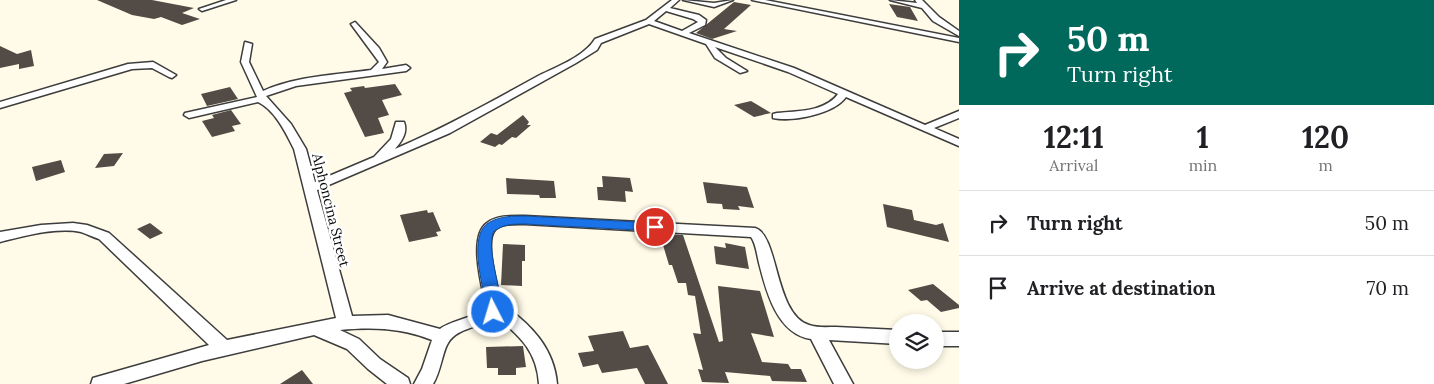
<!DOCTYPE html>
<style>
:root{--surface:#fff;--page:#f2f2f2;--text:#202124;--muted:#757577;--line:#e0e0e0}
body{margin:0;font-family:Lora,serif;background:var(--page);color:var(--text);height:100vh;display:flex;flex-direction:column;font-size:19px;white-space:nowrap}
*{box-sizing:border-box;margin:0}
p{font-size:16px;color:var(--muted)}
.icon{flex:none;width:28px;height:28px;fill:none;stroke:currentColor;stroke-width:2;stroke-linecap:round;stroke-linejoin:round}
.map{position:relative;flex:1;overflow:hidden}
.panel{display:flex;flex-direction:column;background:var(--surface);width:475px}
.panel>*{flex:none}
.top-card{background:#00695c;color:#fff;overflow:hidden}
.controls{position:absolute;left:889px;top:314px;display:grid;gap:10px}
.controls a{display:grid;place-items:center;width:55px;height:55px;border-radius:50%;background:var(--surface);box-shadow:0 2px 8px #0003;font-size:25px}
.pin{position:absolute;display:grid;place-items:center;width:42px;height:42px;color:#fff;margin:-21px;border:2px solid #fff;border-radius:50%;box-shadow:0 1px 5px #0007}
.me{position:absolute;width:55px;margin:-28px;rotate:355deg;stroke-linejoin:round;filter:drop-shadow(0 0 4px #0008)}
.turn{display:flex;align-items:center;gap:18px;height:105px;padding:0 25px;font-size:22px}
.turn .icon{width:65px;height:65px;stroke-width:2.5}
.turn b{display:block;font-size:35px;line-height:42px}
.eta{display:flex;justify-content:space-evenly;align-items:center;height:85px;text-align:center}
.eta b{font-size:30px;font-weight:700;line-height:35px}
ul{padding:0;list-style:none}
li{display:flex;align-items:center;gap:15px;height:65px;padding:0 25px;border-top:1px solid var(--line)}
li div{flex:1}
li b{display:block;font-size:19px}
li em{font-style:normal}
main{display:flex;flex:1;min-height:0}
.map>svg:first-child{display:block}
.building{fill:#534b46}
.lines{fill:none;stroke-linecap:round;stroke-linejoin:round}
.minor-casing{stroke:#3d3d3d;stroke-width:3}
.minor{fill:#fff;fill-rule:evenodd}
.route{fill:#1a73e8;stroke:#114b97}
.labels{text-anchor:middle;stroke-width:5;stroke-linejoin:round;paint-order:stroke}
.street-label{font-size:14px;fill:#0a0a0a;stroke:#fff}
</style>
<main>
<div class="map">
<svg width="959" height="384" viewBox="0 0 959 384">
<rect width="100%" height="100%" fill="#fffbe8"/>
<path class="building" d="M97 0H152L194 8 182 13 200 19 182 25 161 17 154 19 132 15Z
M734 2 751 5 724 29 737 31 712 39 696 33Z
M889 4 910 7 918 21 897 17Z
M0 46 17 54 31 50 34 66 19 69V64L0 68Z
M395 84 402 95 382 100 389 115 378 118 384 133 365 137 344 93 352 91 350 88 364 86 365 88Z
M230 87 238 99 207 106 201 94Z
M751 101 771 113 754 117 734 105Z
M231 110 241 124 232 126 235 131 212 137 202 121 214 118 212 115Z
M523 115 529 122 527 125H531L516 138 512 137 502 145 499 144 495 147 480 142 491 133 497 135Z
M123 153 114 166 95 168 104 154Z
M61 160 65 172 36 181 32 167Z
M602 176 630 178 633 192 625 191 626 202 598 200 597 187H603Z
M506 178 554 181 556 198H540L539 195 507 194Z
M703 182 747 187 754 208 738 206 740 210 723 209 722 204 707 203Z
M883 204 912 210 914 220 936 225 943 223 949 242 887 227Z
M427 210 428 213 433 212 441 231 436 232 438 236 409 242 400 215Z
M150 223 163 233 150 239 137 229Z
M653 233 683 235 719 342 723 341 718 286 760 291 774 337 751 333 762 362 788 364 791 369H801L807 382 772 381 770 376 725 372 729 383 702 382 698 369 703 370 693 333 701 334 695 296 688 295 686 283H678L672 265H669L663 245H656Z
M725 243 745 247 749 269 716 264 714 246 726 248Z
M503 244 525 245V261H522V286L501 285Z
M933 284 959 305V308L941 312 927 300 921 301 908 290Z
M623 331 630 348 648 345 668 384H645L637 368 602 373 598 364 583 367 578 353 594 351 588 336Z
M523 346 526 367 516 368V375H498V368H487L486 347Z
M302 370 313 384H280Z"/>
<g class="lines">
<g class="minor-casing">
<path id="minor" d="M226 0H236L202 11 199 9Z
M672 0H679L670 8 699 15 706 20 705 25 689 33 794 68 925 125 959 111V118L934 128 959 139V146L846 97C834 114 793 122 773 118V114L777 113C797 111 825 112 838 94L788 72 715 47 726 58 747 71 740 73 715 58 706 44 649 24 601 43 597 50 576 63 450 133 317 190 352 316 388 315 440 329C451 320 482 316 486 306 482 287 468 236 487 223 497 215 513 216 525 216L755 228C779 235 774 314 809 325 817 328 828 327 836 327 857 328 877 329 898 330V344L829 340 853 384H834L811 339C777 334 766 291 759 263 757 255 756 244 751 237L525 224C516 224 502 223 495 230 484 242 498 288 501 303 530 324 554 347 557 384H539C537 352 521 337 497 317 483 328 458 326 448 343 442 353 441 371 433 384H414L422 369 432 340C401 328 373 327 340 330L359 339 380 359 408 378 410 384H387L368 369 347 349 314 335 202 361 124 384H91L93 378 100 376 209 345 99 239C93 237 87 234 81 232 56 227 24 236 0 242V232L41 225 73 223 87 225 109 233 227 340 336 318 294 149C286 133 275 110 258 102L189 118 184 115 185 113 257 97 241 62 245 42 252 44 249 62 263 91C297 76 335 75 371 70L379 62 351 24 355 22 379 48 387 62 382 69 406 65 410 68 406 71 296 86 266 96 291 124 306 149 315 182 374 157 391 139 396 122H404C408 132 402 141 395 149 444 128 491 102 538 76 556 67 584 57 595 39L646 20ZM666 11 693 19 698 22 682 31 654 21Z
M683 0 714 3 733 0 714 7Z
M752 0H765L959 38V42Z
M890 0 917 3 915 0H922L939 17 959 31V36L933 21 922 8Z
M153 62 176 75 172 78 169 77 152 68 132 69 0 108V102L128 64Z
M935 332H959V346H935Z"/>
</g>
<use href="#minor" class="minor"/>
</g>
<path class="route" d="M525 216 655 223 661 227 655 231 525 224C512 224 503 224 493 232 486 257 507 299 498 316L493 318 487 316 485 312 486 306C483 285 467 233 490 222 501 216 513 216 525 216Z"/>
<g class="labels">
<g class="street-label">
<text transform="translate(331 210) rotate(76)" y="5">Alphoncina Street</text>
</g>
</g>
</svg>
<div class="controls">
<a><svg class="icon" aria-label="layers" viewBox="0 0 24 24"><path d="M12 4l9 5-9 5-9-5zM3 14l9 5 9-5"/></svg></a>
</div>
<div class="pin" style="left:655px;top:227px;background:#d93025"><svg class="icon" aria-label="arrive" viewBox="0 0 24 24"><path d="M6 21V4h12l-3 4 3 4H6"/></svg></div>
<svg class="me" style="left:493px;top:312px" viewBox="-20 -20 40 40"><circle r="17" fill="#1a73e8" stroke="#fff" stroke-width="3"/><path d="M0-11L8 9 0 5-8 9z" fill="#fff"/></svg>
</div>
<section class="panel">
<div class="top-card">
<div class="turn"><svg class="icon" aria-label="right" viewBox="0 0 24 24"><path d="M7 20v-9h11M14 6l5 5-5 5"/></svg><div><b>50 m</b>Turn right</div></div>
</div>
<div class="eta">
<div><b>12:11</b><p>Arrival</p></div>
<div><b>1</b><p>min</p></div>
<div><b>120</b><p>m</p></div>
</div>
<ul>
<li><svg class="icon" aria-label="right" viewBox="0 0 24 24"><path d="M7 20v-9h11M14 6l5 5-5 5"/></svg><div><b>Turn right</b></div><em>50 m</em></li>
<li><svg class="icon" aria-label="arrive" viewBox="0 0 24 24"><path d="M6 21V4h12l-3 4 3 4H6"/></svg><div><b>Arrive at destination</b></div><em>70 m</em></li>
</ul>
</section>
</main>
